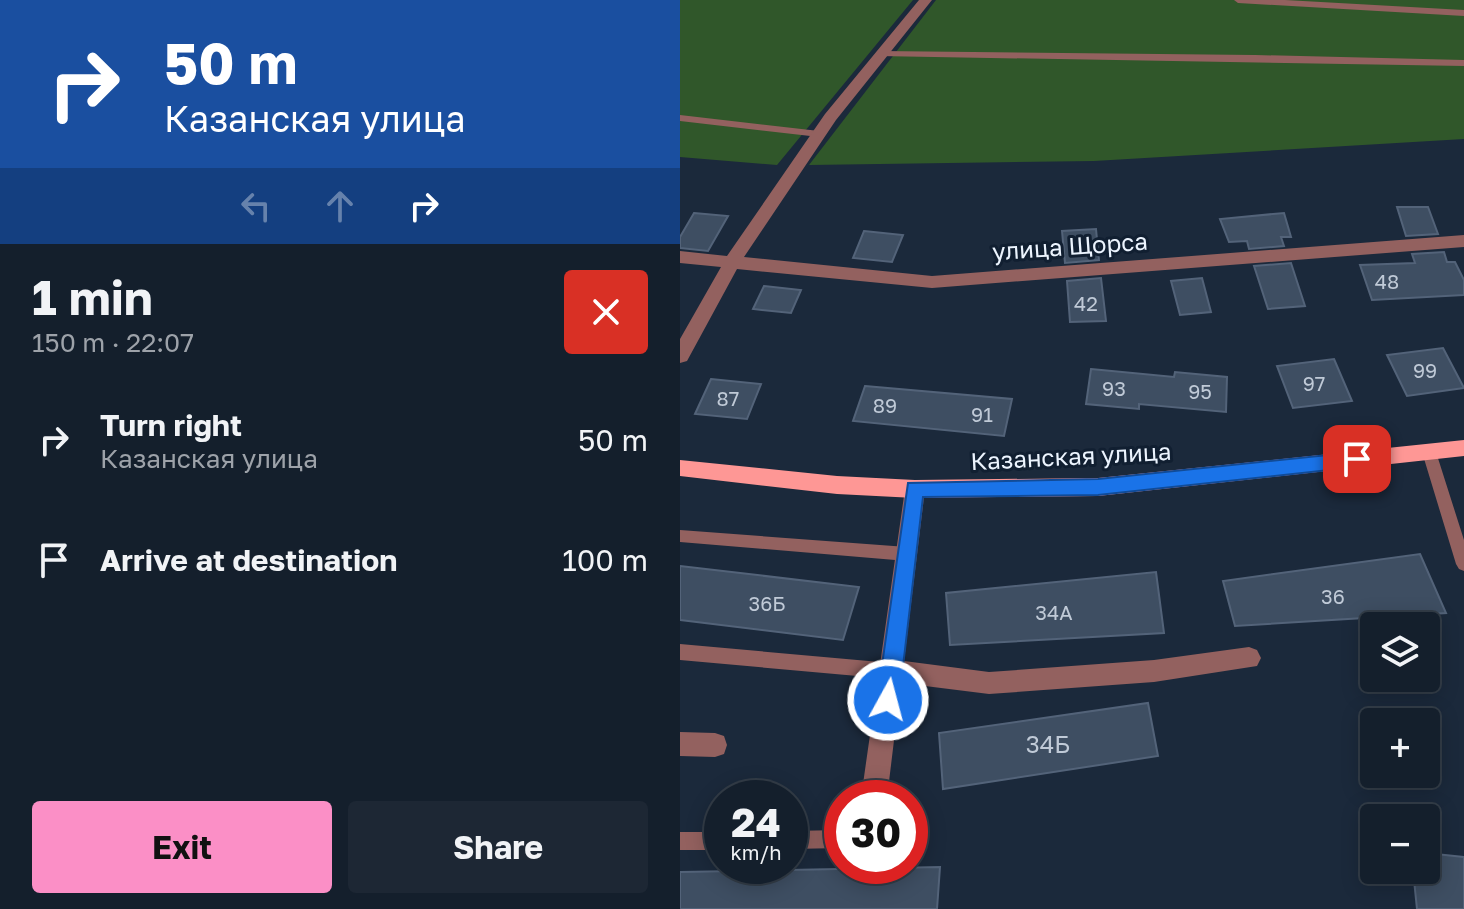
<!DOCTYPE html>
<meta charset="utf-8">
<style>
:root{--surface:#141f2c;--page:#1d2734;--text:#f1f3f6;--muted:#9da2a9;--line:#333d48;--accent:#fb8fc6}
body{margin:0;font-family:"Golos Text",sans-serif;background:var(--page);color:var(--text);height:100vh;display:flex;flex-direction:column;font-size:30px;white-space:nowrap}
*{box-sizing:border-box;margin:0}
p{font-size:26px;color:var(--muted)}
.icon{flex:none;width:44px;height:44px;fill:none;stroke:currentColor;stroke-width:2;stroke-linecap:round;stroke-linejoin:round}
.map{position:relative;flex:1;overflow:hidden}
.sheet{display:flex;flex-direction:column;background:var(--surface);width:680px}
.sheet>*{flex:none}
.guide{background:#1a4fa0;color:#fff;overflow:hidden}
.controls{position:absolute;left:680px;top:612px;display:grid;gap:16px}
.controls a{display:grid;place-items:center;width:80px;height:80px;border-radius:8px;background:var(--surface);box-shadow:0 4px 20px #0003,0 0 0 2px var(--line);font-size:40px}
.speed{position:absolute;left:24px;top:780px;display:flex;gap:16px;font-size:40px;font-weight:700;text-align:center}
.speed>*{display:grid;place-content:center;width:104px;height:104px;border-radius:50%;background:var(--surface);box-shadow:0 4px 20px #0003,0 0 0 2px var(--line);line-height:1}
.speed small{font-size:20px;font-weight:400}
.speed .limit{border:12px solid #d22;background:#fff;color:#111}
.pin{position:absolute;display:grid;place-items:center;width:68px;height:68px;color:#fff;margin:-34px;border-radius:16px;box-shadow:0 4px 12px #0006}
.me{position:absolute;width:88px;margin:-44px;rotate:7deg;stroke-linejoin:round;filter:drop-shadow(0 0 6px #0008)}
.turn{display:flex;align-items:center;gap:28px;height:168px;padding:0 32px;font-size:36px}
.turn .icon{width:104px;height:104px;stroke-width:2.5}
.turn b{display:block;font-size:56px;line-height:68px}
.lanes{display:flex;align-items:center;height:76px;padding:0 32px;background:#0003;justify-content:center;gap:40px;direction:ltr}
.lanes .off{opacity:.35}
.round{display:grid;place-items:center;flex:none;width:84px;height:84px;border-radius:8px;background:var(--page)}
.headline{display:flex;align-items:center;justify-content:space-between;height:136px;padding:0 32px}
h1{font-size:48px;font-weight:700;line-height:60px}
.cta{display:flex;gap:16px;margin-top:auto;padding:16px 32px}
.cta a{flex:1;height:92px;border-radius:8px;background:var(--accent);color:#111;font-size:32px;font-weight:700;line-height:92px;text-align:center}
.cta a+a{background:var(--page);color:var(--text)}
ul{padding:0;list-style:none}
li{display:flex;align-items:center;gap:24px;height:120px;padding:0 32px}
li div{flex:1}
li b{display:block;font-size:30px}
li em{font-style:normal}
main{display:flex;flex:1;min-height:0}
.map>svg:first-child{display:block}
.green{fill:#30572a}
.building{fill:#3e4e62;stroke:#536379;stroke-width:2}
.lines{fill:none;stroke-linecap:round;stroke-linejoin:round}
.service{fill:#93615f;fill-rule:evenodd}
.minor{fill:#93615f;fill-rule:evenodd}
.primary{fill:#fe9795;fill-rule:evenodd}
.route{fill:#1a73e8;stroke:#114b97;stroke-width:2}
.labels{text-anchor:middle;stroke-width:6;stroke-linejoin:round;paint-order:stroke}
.number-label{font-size:20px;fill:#c0cad7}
.street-label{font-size:24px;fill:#ecf4fe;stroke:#111f31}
.near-number-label{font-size:24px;fill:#c0cad7}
</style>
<main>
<section class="sheet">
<div class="guide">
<div class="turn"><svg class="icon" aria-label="right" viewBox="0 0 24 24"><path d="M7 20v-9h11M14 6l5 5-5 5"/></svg><div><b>50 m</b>Казанская улица</div></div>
<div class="lanes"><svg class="icon off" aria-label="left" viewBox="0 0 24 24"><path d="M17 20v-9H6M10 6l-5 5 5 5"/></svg><svg class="icon off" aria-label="ahead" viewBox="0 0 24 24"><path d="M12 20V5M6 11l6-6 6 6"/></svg><svg class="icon" aria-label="right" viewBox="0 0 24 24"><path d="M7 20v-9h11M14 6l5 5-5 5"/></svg></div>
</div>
<div class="headline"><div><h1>1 min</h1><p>150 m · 22:07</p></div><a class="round" style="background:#d93025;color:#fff"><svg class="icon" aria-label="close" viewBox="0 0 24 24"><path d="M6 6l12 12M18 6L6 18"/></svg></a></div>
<ul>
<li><svg class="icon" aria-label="right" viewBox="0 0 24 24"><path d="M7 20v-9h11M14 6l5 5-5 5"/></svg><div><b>Turn right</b><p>Казанская улица</p></div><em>50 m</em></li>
<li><svg class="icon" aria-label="arrive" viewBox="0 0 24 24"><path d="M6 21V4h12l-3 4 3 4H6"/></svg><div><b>Arrive at destination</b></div><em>100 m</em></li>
</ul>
<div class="cta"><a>Exit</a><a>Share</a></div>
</section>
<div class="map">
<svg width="784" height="909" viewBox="0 0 784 909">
<rect width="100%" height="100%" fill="#1b293b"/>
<path class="green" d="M0 0H233L97 165 0 157Z
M256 0H784V139L414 161 129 165Z"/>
<path class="building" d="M717 207H748L758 234 726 236Z
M14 213 48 216 28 251 0 248V237Z
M604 213 611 237H601L604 246 569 249 567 241 549 242 540 219Z
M416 229 419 260 385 263 382 231Z
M184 231 223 235 212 262 173 258Z
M764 252 767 262H775L784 280V295L692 300 680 265 735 263 732 254Z
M611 263 625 306 588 309 574 266Z
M421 278 426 321 390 322 387 281Z
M522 278 531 312 500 315 491 281Z
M84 286 121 290 111 313 73 309Z
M763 348 784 388 727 396 707 355Z
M654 359 672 401 613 408 597 366Z
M411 369 494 377 495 372 547 377 546 412 459 404V409L406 404Z
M31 379 81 384 67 419 15 414Z
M185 386 332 399 324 436 173 421Z
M740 554 766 613 555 626 543 581Z
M0 566 179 587 163 640 0 620Z
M476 572 484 633 270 645 266 593Z
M468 703 478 756 263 789 259 733Z
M746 853 784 857V909H737L733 870H746Z
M260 867 257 909H0V872Z"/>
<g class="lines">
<path class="service" d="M554 0H605L784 10V16L558 3Z
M201 51 575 55 784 60V66L198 56 196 54Z
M0 115 139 131 144 134 139 137 0 121Z
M749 446 754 448 756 452 784 540V571L779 569 776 564 742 452 744 448Z
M0 530 227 547 232 549 235 554 232 559 227 561 0 542Z
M0 644 211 663 217 665 219 671 217 677 211 679 0 660Z
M162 830V848L110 849V831Z
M0 832H42V850H0Z"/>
<path class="minor" d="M239 0H252L156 120 64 257 252 276 784 235V247L252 288 57 269 7 361 0 363V339L41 267 0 263V251L47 256 145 114Z
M235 480 242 483 245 489 224 661 309 672 474 660 569 647 577 650 581 658 577 666 474 682 309 694 221 683 207 798H181L225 489 228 483Z
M0 732 35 733 44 736 47 745 44 754 35 757 0 756Z"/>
<path class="primary" d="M784 440V456L418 496 235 498 157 494 0 476V460L157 476 235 480 418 478Z"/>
</g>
<path class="route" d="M677 452 684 454 686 459 684 465 677 467 418 495 243 497 219 700 216 707 208 710 201 707 197 700 228 483 418 479Z"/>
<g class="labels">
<g class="number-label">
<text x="707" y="289">48</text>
<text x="406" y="311">42</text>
<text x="745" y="378">99</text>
<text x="634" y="391">97</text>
<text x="434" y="396">93</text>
<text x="520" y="399">95</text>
<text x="48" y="406">87</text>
<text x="205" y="413">89</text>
<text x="302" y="422">91</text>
<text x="653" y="604">36</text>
<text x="87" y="611">36Б</text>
<text x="374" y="620">34А</text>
</g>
<g class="street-label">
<text transform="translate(390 247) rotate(-4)" y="8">улица Щорса</text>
<text transform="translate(391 457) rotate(-3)" y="8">Казанская улица</text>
</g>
<g class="near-number-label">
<text x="368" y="753">34Б</text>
</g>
</g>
</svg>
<div class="controls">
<a><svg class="icon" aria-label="layers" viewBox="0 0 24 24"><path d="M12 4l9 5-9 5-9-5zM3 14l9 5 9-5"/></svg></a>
<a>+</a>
<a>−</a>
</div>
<div class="speed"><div>24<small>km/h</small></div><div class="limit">30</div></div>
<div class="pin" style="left:677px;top:459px;background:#d93025"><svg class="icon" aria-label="arrive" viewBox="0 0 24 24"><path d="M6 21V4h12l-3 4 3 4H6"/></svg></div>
<svg class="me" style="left:208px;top:700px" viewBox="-20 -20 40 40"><circle r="17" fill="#1a73e8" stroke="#fff" stroke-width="3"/><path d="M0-11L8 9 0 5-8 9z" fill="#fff"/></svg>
</div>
</main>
